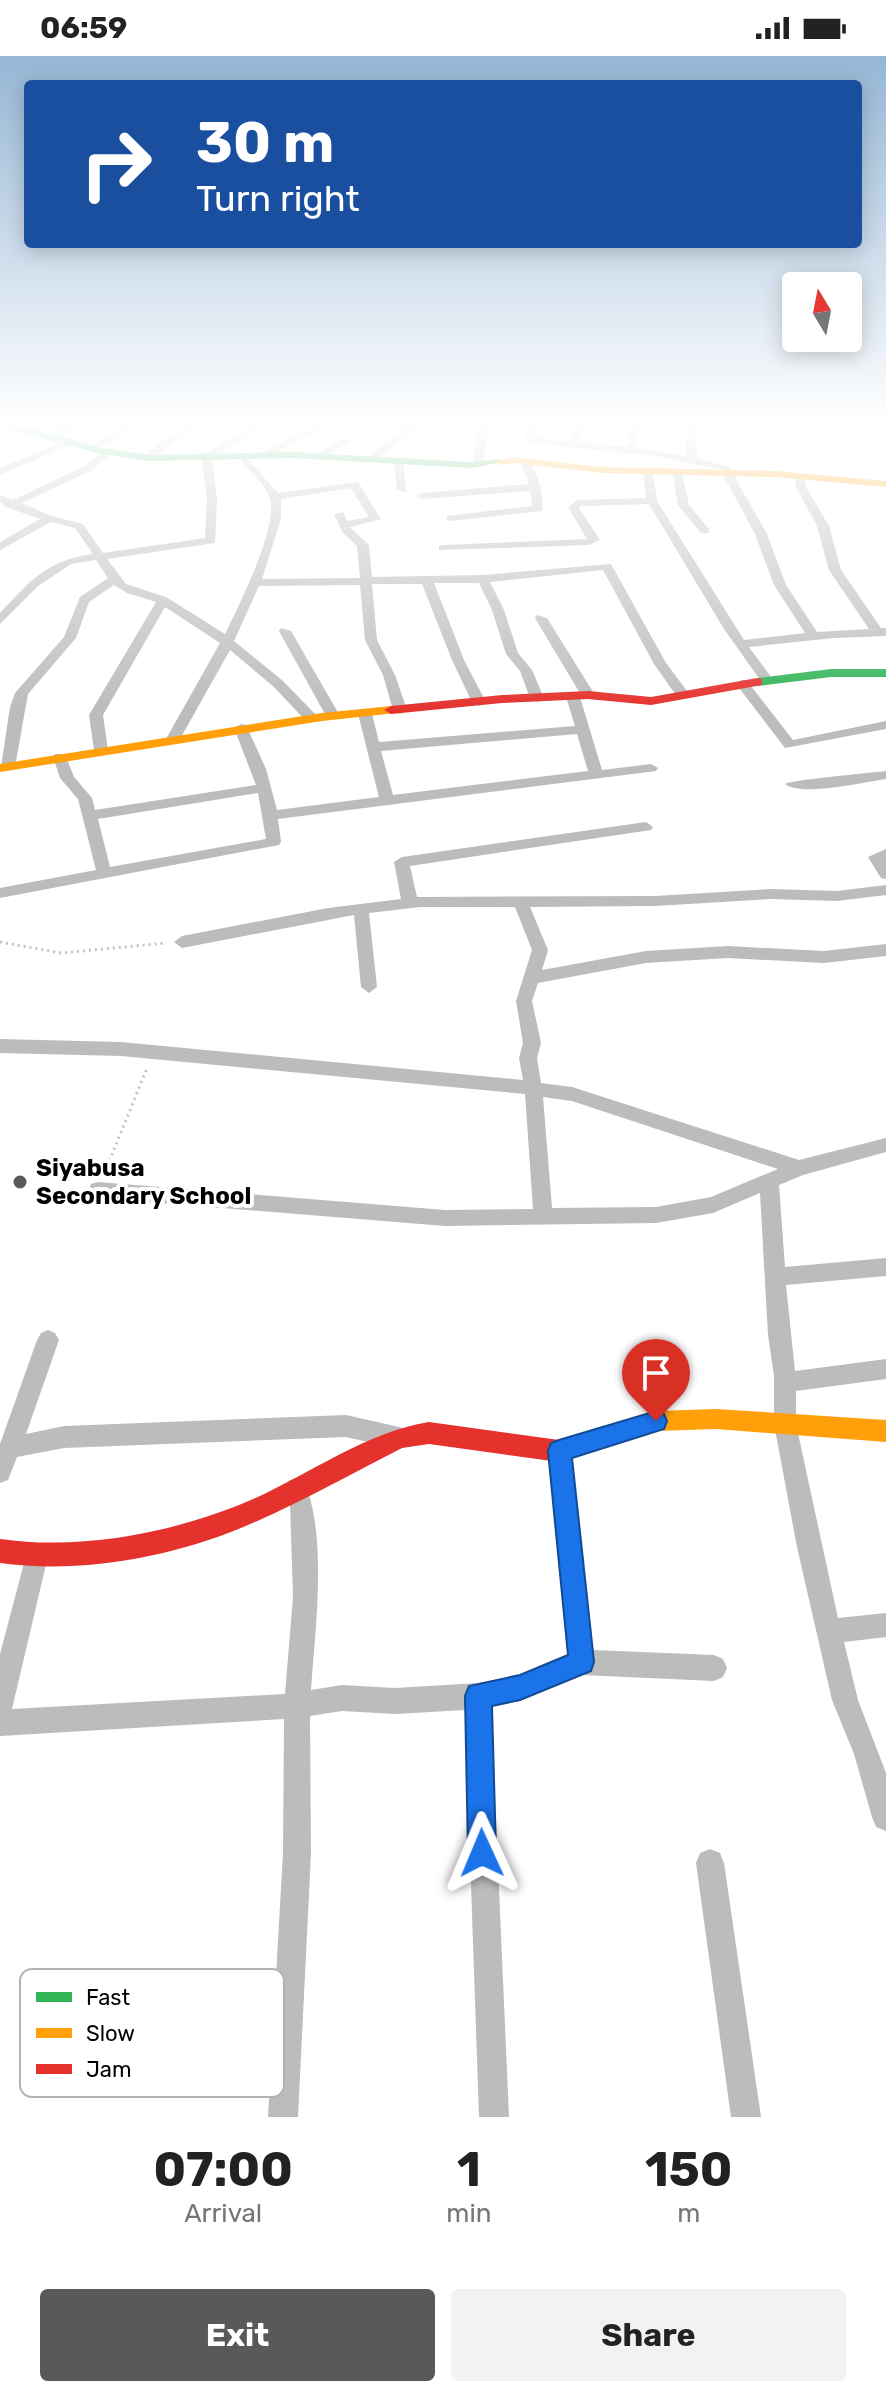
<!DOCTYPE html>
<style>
:root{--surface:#fff;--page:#f2f2f2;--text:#222;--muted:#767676;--accent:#595959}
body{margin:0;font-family:Rubik,sans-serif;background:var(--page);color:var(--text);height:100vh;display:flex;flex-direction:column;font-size:30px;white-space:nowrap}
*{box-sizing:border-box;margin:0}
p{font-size:26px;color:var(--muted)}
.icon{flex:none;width:44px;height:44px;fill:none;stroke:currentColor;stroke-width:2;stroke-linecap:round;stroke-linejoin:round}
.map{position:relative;height:2061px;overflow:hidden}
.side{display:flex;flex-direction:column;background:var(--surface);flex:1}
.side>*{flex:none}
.top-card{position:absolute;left:24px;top:24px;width:838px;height:168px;border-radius:8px;box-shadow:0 4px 20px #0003;background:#1a4fa0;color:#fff;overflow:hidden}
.needle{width:52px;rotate:350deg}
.controls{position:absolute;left:782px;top:216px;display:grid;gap:16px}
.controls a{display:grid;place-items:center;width:80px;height:80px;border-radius:8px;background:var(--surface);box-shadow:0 4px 20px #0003;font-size:40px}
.pin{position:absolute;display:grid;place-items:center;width:68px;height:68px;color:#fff;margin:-82px -34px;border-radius:50% 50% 50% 0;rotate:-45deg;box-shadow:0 0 8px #0007}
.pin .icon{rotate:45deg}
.me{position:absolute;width:88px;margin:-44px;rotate:359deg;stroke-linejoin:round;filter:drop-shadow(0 0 6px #0008)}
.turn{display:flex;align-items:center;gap:28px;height:168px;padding:0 40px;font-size:36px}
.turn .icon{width:104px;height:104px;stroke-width:2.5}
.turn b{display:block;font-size:56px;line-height:68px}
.eta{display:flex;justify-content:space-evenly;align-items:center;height:136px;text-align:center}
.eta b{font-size:48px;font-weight:700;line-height:56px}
.action{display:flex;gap:16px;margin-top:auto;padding:16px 40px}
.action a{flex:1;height:92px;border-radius:8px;background:var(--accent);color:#fff;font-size:32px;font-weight:700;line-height:92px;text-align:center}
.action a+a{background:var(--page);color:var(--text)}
.status{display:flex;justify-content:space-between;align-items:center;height:56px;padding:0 40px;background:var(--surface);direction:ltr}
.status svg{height:22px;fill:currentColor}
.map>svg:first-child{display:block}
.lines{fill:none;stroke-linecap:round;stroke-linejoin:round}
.path{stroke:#c2c2c2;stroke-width:3;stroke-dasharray:2 4;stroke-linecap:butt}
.street{fill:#bcbcbc;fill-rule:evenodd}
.fast{fill:#30b455;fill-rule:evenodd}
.slow{fill:#ff9f0a;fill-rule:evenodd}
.jam{fill:#e5322d;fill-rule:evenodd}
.route{fill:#1a73e8;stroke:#114b97;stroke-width:2}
.poi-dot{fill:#595959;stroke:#fff;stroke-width:3}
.labels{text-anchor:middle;stroke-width:8;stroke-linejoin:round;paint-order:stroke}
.poi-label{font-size:24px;font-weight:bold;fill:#000;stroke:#fff;text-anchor:start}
.key{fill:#fff;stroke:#b2b2b2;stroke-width:2}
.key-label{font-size:22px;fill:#000}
</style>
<div class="status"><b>06:59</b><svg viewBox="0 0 49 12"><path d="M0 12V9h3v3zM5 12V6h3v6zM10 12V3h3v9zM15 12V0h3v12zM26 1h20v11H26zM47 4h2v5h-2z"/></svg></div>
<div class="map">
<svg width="886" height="2061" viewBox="0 0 886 2061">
<rect width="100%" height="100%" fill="#fff"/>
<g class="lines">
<path class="path" d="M0 886 61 897 166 887
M105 1116 147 1012"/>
<path class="street" d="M69 367H81L55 382 46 380Z
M131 367H143L95 394 86 392Z
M194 367H206L179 382 152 404H144V400L171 378Z
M258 367H270L212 402 217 443 215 487 107 503 126 528 166 541 225 578C238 551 281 467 269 440 263 425 247 414 238 401L243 398 278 437 358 426 381 463 350 471 369 489 372 521 483 519 611 508 666 607 690 639 678 642 654 608 603 514 490 526 504 554 518 597 532 614 544 642 537 646 530 642 520 615 506 598 492 554 479 527H434L464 604 486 646 479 650 472 646 452 604 422 528H372L377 584 395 619 407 654 400 658 393 654 383 619 365 584 360 529 259 530 234 585 283 625 317 660V666H307L274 631 230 594 180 683 178 686H168L166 683 220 587 165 551 103 659 108 694 101 698 94 694 89 659 156 546 127 537 114 529 89 546 76 582 28 638 15 711 8 715 3 714 1 711 10 651 15 637 64 581 80 541 108 522 96 504 71 508 37 531 0 568V557C30 525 47 504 93 498L75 472 51 466 0 494V486L40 463 6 451 0 446V439L13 444 84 410 107 393 111 394V398L92 414 22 447 48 459 83 468 103 497 205 482 207 443 202 406 199 403 239 376ZM351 432 369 461 347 465 343 456 334 458 342 476 357 490 360 522 262 523 281 463V443Z
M322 367H334L264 402 255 400Z
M410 367H421L375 406H367V402Z
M478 367H488L483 408 478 411 473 408Z
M527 367H537L536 382 570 385 578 367H588L579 386 627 391 631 367H641L636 392 687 400 686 367H696L697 402 729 411 767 478 786 529 817 576 869 573 829 514 817 470 796 431 794 420 803 418 806 431 829 470 841 514 881 572H886V580L834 582 749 591 774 625 763 628 724 573 649 448 581 450 579 452 600 484 589 489 439 494V490L443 489 587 483 568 451 578 444 646 442 643 416 648 413 653 416 657 445 744 584 805 577 774 529 755 478 720 413 656 400 531 387 526 384Z
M343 383 352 385 323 402 314 400Z
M67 384 76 386 0 419V412Z
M525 402C538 412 544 440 542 455L451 465 447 464V460L532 450 530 435 422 443 417 440 422 437 529 428 520 405Z
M394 404 403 406 406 436 397 434Z
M677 414 682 417 689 449 709 473V477H701L678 449 672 417Z
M537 559 547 562 595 639 593 642 581 639 535 562Z
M281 572 291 575 340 660 338 663H328L326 660 279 575Z
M742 624 747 625 793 684 886 665V673L785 692 736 628Z
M573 637 580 641 602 714 651 708 658 712 656 715 278 763 281 786 279 789 0 842V832L96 814 78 743 60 722 53 701 55 698H65L74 721 92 742 95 754 256 729 234 672 241 668 246 669 266 713 277 754 379 741 358 658 360 655H370L372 658 379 686 575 670 566 641ZM577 678 588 715 393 739 381 695ZM258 737 266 783 110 811 98 763Z
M886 715V723C864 726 801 741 785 728 790 724 870 717 886 715Z
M646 766 653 771 651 774 410 810 417 841 655 840 771 833 837 835 886 829V839L837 845 771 843 655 850 530 851 548 894 542 914 646 895 728 890 824 895 886 888V900L824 907 728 902 646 907 538 927 532 945 541 987 537 1002 541 1027 572 1031 799 1104 886 1082V1096L803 1119 779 1129 785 1211 886 1202V1220L786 1229 795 1315 886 1303V1323L796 1335V1368L838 1562 886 1557V1581L844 1586 858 1644 886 1717V1775L876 1771 872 1761 854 1698 832 1644 797 1491 774 1368V1320L768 1279 760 1137 713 1157 656 1167 445 1170 98 1142 91 1140 88 1134 91 1128 98 1126 445 1154 533 1153 525 1038 121 1000 0 997V983L121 986 523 1024 519 1002 523 987 516 945 532 894 515 851H420L369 857 377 931 369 937 361 931 354 859 182 892 174 886 182 880 328 852 401 843 394 806 402 801ZM543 1041 572 1045 778 1113 711 1141 656 1151 552 1152Z
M886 793V823L881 822 868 801Z
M48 1274 55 1277 59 1284 26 1378 64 1370 346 1359 399 1371 407 1374 410 1382 407 1390 399 1393 346 1381 64 1392 17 1401 8 1424 0 1427V1388L37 1284 41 1277Z
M559 1384 567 1387 570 1395 593 1594 714 1599 723 1603 727 1612 723 1621 714 1625 582 1619 520 1645 491 1650 509 2061H479L465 1654 395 1658 342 1655 310 1660 311 1797 298 2061H268L283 1797 284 1663 0 1680V1598L28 1492 36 1488 44 1492 48 1500 12 1653 285 1638 293 1541 290 1448 284 1433 288 1425 296 1422 304 1425C328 1481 315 1574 311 1634L342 1629 395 1632 478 1627 520 1619 569 1599 548 1395 551 1387Z
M710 1793 720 1797 724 1807 761 2061H731L696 1807 700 1797Z"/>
<path class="fast" d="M0 367H10L98 391 148 399 293 396 471 406 499 403 504 406 471 412 293 402 148 405 97 397 0 370Z
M831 613H886V621H831L757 630 751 626 757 622Z"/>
<path class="slow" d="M513 401 602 411 775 415 886 425V431L775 421 602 417 513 407 499 409 494 406Z
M391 650 396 651V657L322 665 0 716V708L322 657Z
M716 1353 886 1364V1386L716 1373 656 1375 602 1393 594 1390 591 1382 594 1374 656 1355Z"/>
<path class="jam" d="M757 622 762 623V629L651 649 588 643 502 647 391 658 384 654 391 650 502 639 588 635 651 641Z
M429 1366 559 1384 602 1371 610 1374 613 1382 610 1390 559 1406 429 1388 402 1392C349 1419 296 1449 241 1472 168 1502 78 1518 0 1507V1483C77 1494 161 1479 234 1451 300 1426 358 1378 429 1366Z"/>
</g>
<linearGradient id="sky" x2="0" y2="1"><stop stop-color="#95b6d5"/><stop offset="0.56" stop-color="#fff"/><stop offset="1" stop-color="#fff" stop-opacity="0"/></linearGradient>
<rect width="886" height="655" fill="url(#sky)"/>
<path class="route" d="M656 1355 664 1358 667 1365 664 1373 572 1402 594 1606 591 1615 520 1644 492 1650 496 1797 491 1806 482 1811 472 1806 468 1797 465 1640 469 1630 520 1619 568 1599 548 1395 551 1387 559 1384Z"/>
<circle class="poi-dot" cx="20" cy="1126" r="8"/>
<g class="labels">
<g class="poi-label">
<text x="36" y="1120">Siyabusa<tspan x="36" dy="28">Secondary School</tspan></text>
</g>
</g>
<rect x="20" y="1913" width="264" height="128" rx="12" class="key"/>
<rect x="36" y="1936" width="36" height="10" fill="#30b455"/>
<rect x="36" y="1972" width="36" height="10" fill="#ff9f0a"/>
<rect x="36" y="2008" width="36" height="10" fill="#e5322d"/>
<g class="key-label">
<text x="86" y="1949">Fast</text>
<text x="86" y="1985">Slow</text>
<text x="86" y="2021">Jam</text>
</g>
</svg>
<div class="controls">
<a><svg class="needle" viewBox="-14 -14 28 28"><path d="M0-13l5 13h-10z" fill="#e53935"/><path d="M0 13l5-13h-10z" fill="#767676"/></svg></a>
</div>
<div class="pin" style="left:656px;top:1365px;background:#d93025"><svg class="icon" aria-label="arrive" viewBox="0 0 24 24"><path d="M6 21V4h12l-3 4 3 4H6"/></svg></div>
<svg class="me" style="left:482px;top:1797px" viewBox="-20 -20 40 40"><path d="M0-17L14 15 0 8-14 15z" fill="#1a73e8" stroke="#fff" stroke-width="4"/></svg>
<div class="top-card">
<div class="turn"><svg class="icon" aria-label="right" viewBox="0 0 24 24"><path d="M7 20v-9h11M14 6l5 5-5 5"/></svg><div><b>30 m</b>Turn right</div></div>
</div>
</div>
<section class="side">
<div class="eta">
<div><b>07:00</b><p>Arrival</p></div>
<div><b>1</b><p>min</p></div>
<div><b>150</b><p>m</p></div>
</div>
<div class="action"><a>Exit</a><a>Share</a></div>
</section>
